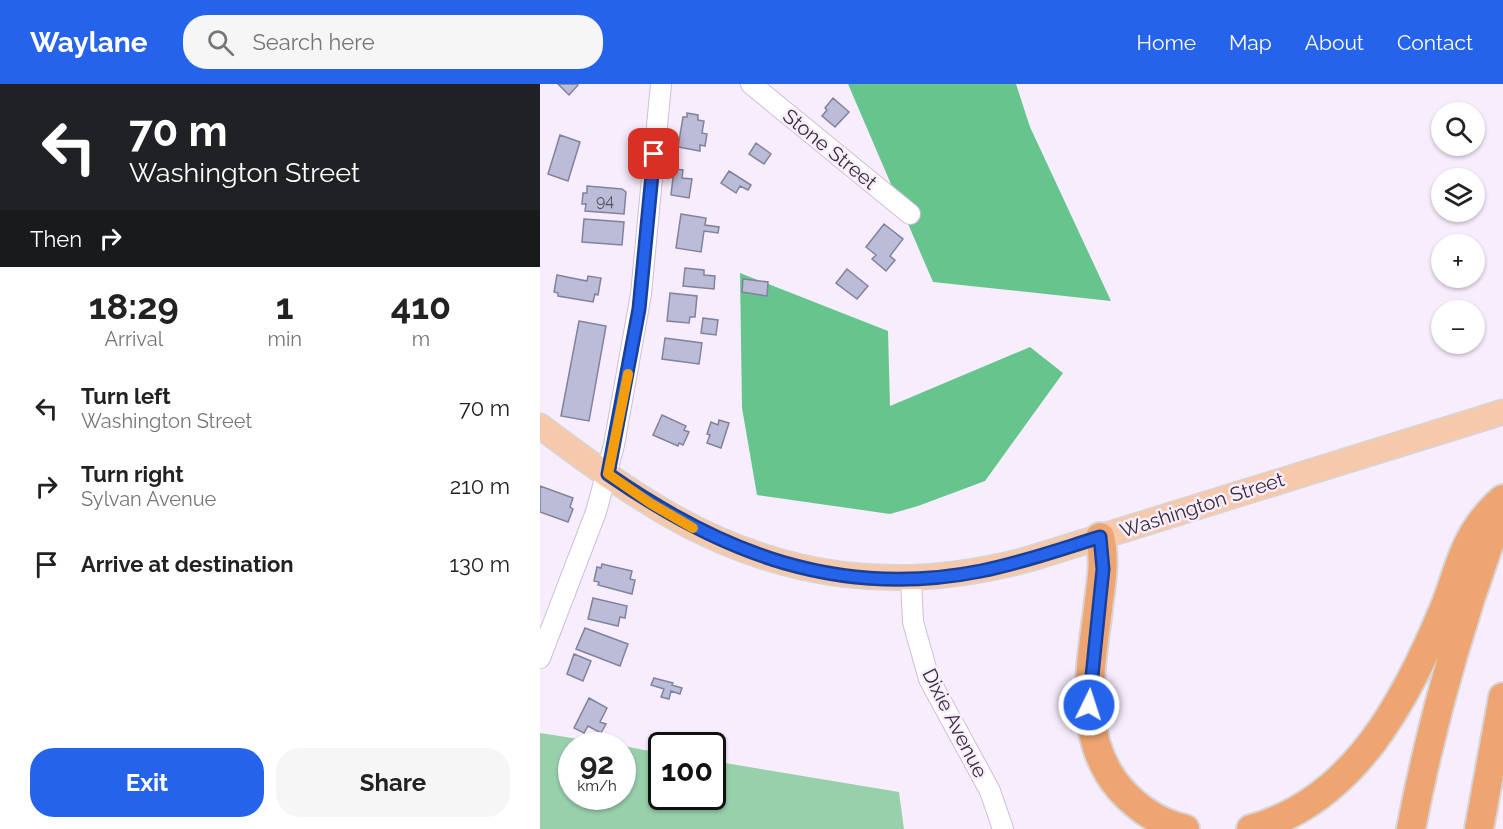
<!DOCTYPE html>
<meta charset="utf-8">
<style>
:root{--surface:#fff;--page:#f6f6f6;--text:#222;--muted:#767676;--accent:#2563eb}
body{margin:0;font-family:Raleway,sans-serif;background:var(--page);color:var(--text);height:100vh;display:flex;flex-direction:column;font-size:22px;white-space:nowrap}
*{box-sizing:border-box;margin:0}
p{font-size:20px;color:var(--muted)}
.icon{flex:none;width:33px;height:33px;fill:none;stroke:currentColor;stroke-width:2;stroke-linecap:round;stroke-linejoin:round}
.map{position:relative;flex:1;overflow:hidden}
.side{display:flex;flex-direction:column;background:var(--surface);width:540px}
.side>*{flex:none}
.top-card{background:#202124;color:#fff;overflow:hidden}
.fabs{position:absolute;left:891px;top:18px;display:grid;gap:12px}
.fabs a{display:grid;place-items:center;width:54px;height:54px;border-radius:50%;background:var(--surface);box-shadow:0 2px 4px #0004;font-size:30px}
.speed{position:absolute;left:18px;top:648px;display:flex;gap:12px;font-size:30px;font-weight:700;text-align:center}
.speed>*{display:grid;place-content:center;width:78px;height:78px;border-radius:50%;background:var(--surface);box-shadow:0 2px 4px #0004;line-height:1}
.speed small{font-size:15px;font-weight:400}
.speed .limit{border:3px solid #111;border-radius:9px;background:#fff;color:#111}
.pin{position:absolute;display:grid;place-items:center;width:51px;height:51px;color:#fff;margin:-26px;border-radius:12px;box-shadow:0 3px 9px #0006}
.me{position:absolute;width:66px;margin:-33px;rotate:4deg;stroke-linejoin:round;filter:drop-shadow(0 0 4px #0008)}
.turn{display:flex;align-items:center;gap:21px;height:126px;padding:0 30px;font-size:27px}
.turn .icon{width:78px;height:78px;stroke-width:2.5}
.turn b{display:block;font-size:42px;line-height:51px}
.then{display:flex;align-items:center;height:57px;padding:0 30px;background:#0003;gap:12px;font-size:22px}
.eta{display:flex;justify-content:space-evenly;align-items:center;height:102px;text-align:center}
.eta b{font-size:36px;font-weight:700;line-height:42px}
.primary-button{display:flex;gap:12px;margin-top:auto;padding:12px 30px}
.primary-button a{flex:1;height:69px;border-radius:24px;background:var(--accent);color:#fff;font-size:24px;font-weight:700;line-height:69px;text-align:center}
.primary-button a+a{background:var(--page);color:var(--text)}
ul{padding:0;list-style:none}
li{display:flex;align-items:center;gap:18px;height:78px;padding:0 30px}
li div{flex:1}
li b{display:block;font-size:22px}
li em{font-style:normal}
header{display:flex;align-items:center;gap:36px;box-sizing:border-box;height:84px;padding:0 30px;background:var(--accent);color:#fff}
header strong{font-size:28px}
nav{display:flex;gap:33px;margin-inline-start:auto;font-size:21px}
.search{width:420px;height:54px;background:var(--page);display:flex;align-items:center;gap:15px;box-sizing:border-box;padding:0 21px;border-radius:24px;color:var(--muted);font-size:22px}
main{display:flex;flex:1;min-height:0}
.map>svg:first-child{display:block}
.green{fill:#98d0ac}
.forest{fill:#65c58d}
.building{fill:#babcd8;stroke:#81839d;stroke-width:1.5}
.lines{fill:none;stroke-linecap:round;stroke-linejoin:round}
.minor-casing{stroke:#cfbed8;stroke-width:22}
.major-casing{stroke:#d7d5d7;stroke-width:27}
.highway-casing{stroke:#d7d5d7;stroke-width:32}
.minor{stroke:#fff;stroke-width:20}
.major{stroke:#f5c9aa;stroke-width:24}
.highway{stroke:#eea571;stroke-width:28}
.route-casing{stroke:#184099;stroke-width:15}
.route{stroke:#2563eb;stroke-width:10}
.slow{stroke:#f59e0b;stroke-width:10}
.labels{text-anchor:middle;stroke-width:5;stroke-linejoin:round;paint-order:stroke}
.number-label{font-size:16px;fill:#565260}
.street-label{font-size:20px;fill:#352e38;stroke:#f8edfd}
</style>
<header>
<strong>Waylane</strong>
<div class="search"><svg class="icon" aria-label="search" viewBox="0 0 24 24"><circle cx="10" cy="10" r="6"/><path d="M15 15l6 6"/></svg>Search here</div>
<nav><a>Home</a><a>Map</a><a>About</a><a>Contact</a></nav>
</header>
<main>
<section class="side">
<div class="top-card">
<div class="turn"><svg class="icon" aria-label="left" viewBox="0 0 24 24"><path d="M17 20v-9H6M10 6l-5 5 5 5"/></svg><div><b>70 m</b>Washington Street</div></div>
<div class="then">Then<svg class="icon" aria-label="right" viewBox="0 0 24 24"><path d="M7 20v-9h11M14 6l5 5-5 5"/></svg></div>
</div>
<div class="eta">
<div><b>18:29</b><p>Arrival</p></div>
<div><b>1</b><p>min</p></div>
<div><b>410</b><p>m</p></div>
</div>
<ul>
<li><svg class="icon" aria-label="left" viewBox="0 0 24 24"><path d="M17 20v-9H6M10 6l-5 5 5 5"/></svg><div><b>Turn left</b><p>Washington Street</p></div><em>70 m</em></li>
<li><svg class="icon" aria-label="right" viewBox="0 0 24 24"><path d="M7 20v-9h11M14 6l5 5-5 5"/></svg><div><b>Turn right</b><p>Sylvan Avenue</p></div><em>210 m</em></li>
<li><svg class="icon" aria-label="arrive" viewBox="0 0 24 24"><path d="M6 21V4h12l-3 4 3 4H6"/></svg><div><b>Arrive at destination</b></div><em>130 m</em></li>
</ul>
<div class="primary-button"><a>Exit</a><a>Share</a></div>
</section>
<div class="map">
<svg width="963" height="745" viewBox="0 0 963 745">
<rect width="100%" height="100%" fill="#f8edfd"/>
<path class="green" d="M0 649 77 661 32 662V712H82L83 662 121 669 122 712H172L173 677 359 708 364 745H0Z"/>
<path class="forest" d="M308 0H476L490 43 571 217 393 198Z
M200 189 348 247 350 322 490 263 523 289 445 397 378 422 350 430 217 411 202 324Z"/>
<path class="building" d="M18 0H37L38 1 29 11Z
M293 14 309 28 295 43 282 32 287 26 285 24Z
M147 29 158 31V36L164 37 162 49 167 50 165 62 160 61V67L138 63 143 33H147Z
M20 51 40 58 28 97 8 90Z
M216 59 231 70 224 80 209 70Z
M134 85 143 86 142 94 152 95 149 114 131 111Z
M189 87 211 101 208 106 200 102 196 109 181 99Z
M47 102 82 105 86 108 84 130 45 127 46 120H42L43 109H47Z
M141 130 166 134 165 141 179 143 178 149 164 147 161 168 136 164Z
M44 135 84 138 82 161 42 158Z
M344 140 363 155 350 172 355 176 346 187 332 175 336 171 326 163Z
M145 184 164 186V191L175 192 174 205 143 202Z
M307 185 328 202 317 215 296 199Z
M17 191 47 197 48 192 61 194 58 211 55 210 53 218 18 212V209L14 208Z
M203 195 228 198 227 212 202 208Z
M130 209 157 212 155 233H150L149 239 127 237Z
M163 234 178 236 176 251 161 249Z
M39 237 66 242 49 337 21 332Z
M125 254 162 259 159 280 122 275Z
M122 331 146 342 144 346 149 348 143 361 139 359 138 362 113 351Z
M179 336 189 339 181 364 167 359 170 351 167 350 171 338 178 341Z
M0 402 33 414 30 423 33 425 28 438 0 428Z
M62 480 92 487 90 495 95 496 92 510 58 501 59 498 54 497 57 483 61 484Z
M53 514 87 522 85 534 80 533 78 542 48 535Z
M45 544 88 560 80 582 36 565Z
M34 570 51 577 43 597 27 590Z
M114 594 133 599 132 601 142 604 140 610 131 607 129 615 121 613 124 605 111 601Z
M49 614 67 624 60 638 66 640 61 649 48 642 44 649 34 644Z"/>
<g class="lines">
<g class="minor-casing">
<path id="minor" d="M211 0 370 130
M371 495 373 538 389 595 450 707 463 745
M0 574 56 428 74 361 101 210 121 0"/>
</g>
<g class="major-casing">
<path id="major" d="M0 342C41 373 83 404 128 430 243 496 361 510 489 475L963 328"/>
</g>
<g class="highway-casing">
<path id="highway" d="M560 453C565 474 562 495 559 516 552 580 534 651 580 705 598 725 619 739 645 745
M711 745C815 717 867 614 905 522 915 497 921 469 936 446 943 434 953 424 963 415
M871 745C891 640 921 535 958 435
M939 745 963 613"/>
</g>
<use href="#minor" class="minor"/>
<use href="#major" class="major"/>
<use href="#highway" class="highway"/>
</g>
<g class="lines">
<g class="route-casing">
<path id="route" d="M114 70 99 225 68 390C183 470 300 515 441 487 482 479 521 465 560 453L563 485 549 621"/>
</g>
<use href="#route" class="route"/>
<path class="slow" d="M88 290 68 390 110 419 153 444"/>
</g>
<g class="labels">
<g class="number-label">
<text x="65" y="122">94</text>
</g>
<g class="street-label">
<text transform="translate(290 65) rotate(39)" y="7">Stone Street</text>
<text transform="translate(662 421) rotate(-18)" y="7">Washington Street</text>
<text transform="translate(415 639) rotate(63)" y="7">Dixie Avenue</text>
</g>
</g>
</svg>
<div class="fabs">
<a><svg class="icon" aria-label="search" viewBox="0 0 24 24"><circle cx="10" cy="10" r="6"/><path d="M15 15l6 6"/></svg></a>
<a><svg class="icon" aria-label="layers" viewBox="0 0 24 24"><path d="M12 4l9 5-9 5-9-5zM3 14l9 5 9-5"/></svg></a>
<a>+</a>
<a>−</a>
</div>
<div class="speed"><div>92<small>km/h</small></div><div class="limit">100</div></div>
<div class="pin" style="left:114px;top:70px;background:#d93025"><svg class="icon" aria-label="arrive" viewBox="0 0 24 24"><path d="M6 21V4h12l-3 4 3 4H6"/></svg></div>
<svg class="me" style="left:549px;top:621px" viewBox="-20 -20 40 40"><circle r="17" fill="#2563eb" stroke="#fff" stroke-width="3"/><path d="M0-11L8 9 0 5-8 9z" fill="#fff"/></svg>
</div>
</main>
